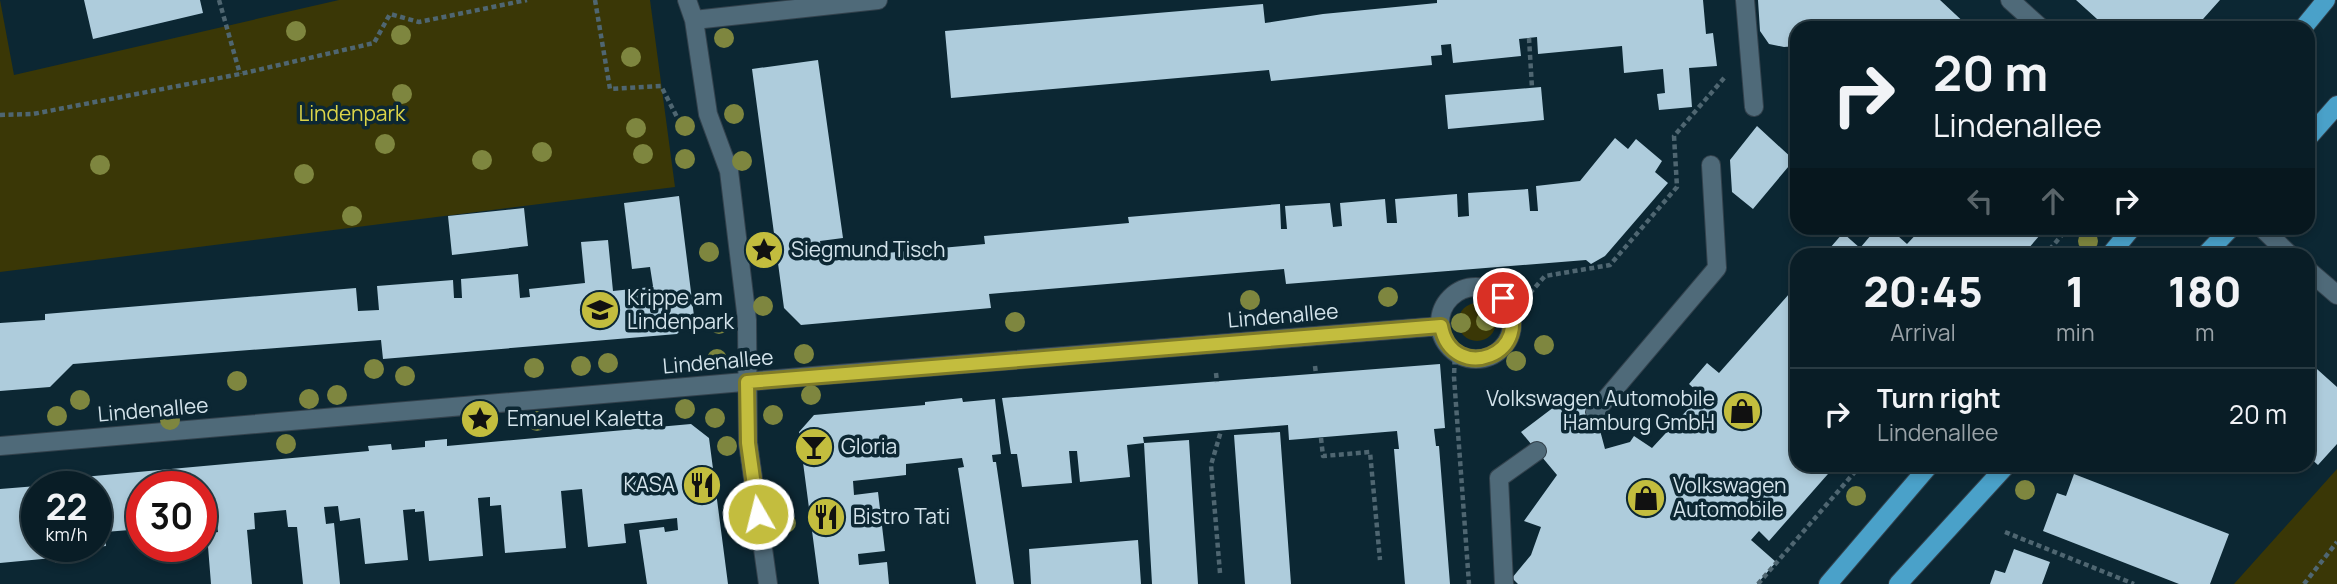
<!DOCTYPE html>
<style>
:root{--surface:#091d26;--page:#12262e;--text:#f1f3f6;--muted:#99a2a7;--line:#293b43}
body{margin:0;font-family:Manrope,sans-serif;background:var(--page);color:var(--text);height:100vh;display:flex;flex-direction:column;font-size:26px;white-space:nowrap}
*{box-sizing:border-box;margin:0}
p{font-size:23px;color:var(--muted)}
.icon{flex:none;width:38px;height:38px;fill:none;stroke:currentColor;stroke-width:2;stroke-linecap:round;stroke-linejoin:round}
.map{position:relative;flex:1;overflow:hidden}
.side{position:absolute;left:1790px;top:248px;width:525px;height:224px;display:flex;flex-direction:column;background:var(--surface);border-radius:21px;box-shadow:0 4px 10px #0003,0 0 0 2px var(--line)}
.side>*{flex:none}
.banner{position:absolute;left:1790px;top:21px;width:525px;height:214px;border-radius:21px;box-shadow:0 4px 10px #0003,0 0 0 2px var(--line);background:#091d26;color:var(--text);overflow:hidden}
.speed{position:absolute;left:21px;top:471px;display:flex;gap:14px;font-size:35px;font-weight:700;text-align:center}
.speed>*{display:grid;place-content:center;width:91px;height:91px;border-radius:50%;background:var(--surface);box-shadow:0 4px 10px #0003,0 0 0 2px var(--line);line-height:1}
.speed small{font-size:18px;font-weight:400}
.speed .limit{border:10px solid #d22;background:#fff;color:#111}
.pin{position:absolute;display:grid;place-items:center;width:60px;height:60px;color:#fff;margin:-30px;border:4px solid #fff;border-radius:50%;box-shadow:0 2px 7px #0007}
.me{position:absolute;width:77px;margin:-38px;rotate:352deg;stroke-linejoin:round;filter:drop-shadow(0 0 5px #0008)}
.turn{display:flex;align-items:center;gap:24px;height:147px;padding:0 28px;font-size:32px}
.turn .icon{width:91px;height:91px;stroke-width:2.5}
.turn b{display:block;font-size:49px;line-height:60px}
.lanes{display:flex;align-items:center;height:66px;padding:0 28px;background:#0003;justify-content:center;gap:35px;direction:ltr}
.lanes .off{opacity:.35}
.eta{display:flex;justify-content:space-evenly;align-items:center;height:119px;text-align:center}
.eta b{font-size:42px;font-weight:800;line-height:49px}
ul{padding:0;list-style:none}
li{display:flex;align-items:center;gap:21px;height:91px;padding:0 28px;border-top:2px solid var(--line)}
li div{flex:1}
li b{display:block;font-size:26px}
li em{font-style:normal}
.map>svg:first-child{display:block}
.green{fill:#3a3706}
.building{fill:#aeccdc}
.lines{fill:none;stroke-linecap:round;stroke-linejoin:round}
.service-casing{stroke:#33424d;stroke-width:20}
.minor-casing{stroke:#33424d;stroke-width:20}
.primary-casing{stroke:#33424d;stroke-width:20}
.path{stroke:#4f6671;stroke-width:4.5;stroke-dasharray:5 3.5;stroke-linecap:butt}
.service{stroke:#4f6a79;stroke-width:18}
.minor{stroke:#4f6a79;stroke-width:18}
.primary{stroke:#4aa1c9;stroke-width:18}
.tree{fill:#7e863f}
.route-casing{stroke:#7f7b28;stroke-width:18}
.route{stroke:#c3bd3e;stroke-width:12}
.labels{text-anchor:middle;stroke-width:7;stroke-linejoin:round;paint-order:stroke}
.park-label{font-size:21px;fill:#dcd449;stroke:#0c2733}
.poi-label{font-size:21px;fill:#d3e3eb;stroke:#0c2733;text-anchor:start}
.street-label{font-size:21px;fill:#d3e3eb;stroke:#0c2733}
</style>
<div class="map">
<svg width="2337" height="584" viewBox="0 0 2337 584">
<rect width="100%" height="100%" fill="#0c2733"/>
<path class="green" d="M0 0 14 75 339 0H650L675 187 0 272Z
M1458 322a19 19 0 1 1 38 0a19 19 0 1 1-38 0Z
M2337 469V584H2234Z"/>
<path class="building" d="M84 0H200L203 13 93 39Z
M1437 0H1703L1706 34 1713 33 1717 66 1689 68 1692 107 1659 110 1657 94 1665 93 1663 69 1624 73 1622 46 1538 54 1537 37 1519 39 1521 56 1453 63 1451 44 1441 45 1442 55 1431 56 1432 65 1271 81 1269 70 951 98 945 31 1263 4 1265 23 1323 14 1437 3Z
M1758 0H1940L1970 28H1797V46L1784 47 1769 44 1760 31Z
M2076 0H2220L2195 28H2107Z
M818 60 843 238 820 241 822 254 874 249 875 254 985 244 984 236 1129 223 1128 217 1280 204 1281 229H1287L1285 206 1330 203 1333 227 1342 226 1340 203 1385 199 1387 223H1397L1395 199 1457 194 1458 217 1469 216 1468 193 1528 189 1530 211H1538L1536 186 1580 181 1615 138 1628 149 1636 139 1662 161 1655 172 1668 183 1605 256 1591 264 1586 260 1286 284 1284 269 989 294 991 308 801 325 784 308 752 69Z
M1541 87 1544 120 1448 129 1445 95Z
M1757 126 1794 160 1753 209 1732 192 1730 160Z
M679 196 694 316 677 334 383 359 381 340 134 359 73 364 50 387 0 391V323L45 320V314L356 288 358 311 379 310 377 286 453 280 454 298H462L461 279 518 274 520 298 530 297 529 289 585 283 581 242 608 240 613 291 651 287 653 286 650 267 632 269 624 203Z
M524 208 528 246 452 255 448 216Z
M1877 228H1889L1907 244 1922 228H2046L2022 256H1823L1843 233 1860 248Z
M1797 285V466H1835L1769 541 1759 531 1751 540 1776 562 1757 584H1518L1512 578 1531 555 1541 527 1524 521 1557 475 1521 432 1554 407 1590 393 1605 449 1630 442 1634 436 1652 448 1701 395 1689 384 1707 363 1719 373Z
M2308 361 2337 387V444L2318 465 2308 456Z
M1440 364 1445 428 1434 429 1436 446H1439L1450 584H1405L1394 449H1399L1397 431 1289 440 1288 425 1143 437 1144 443 1189 440 1198 584H1152L1144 443 1127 445 1130 477 1080 482 1077 451H1069L1072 483 1022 487 1017 454H1011L1002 398Z
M962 398 963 402 995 399 1001 454 992 455 993 462H996L1014 584H976L958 468 964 467 962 458 906 464V475L853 481 854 495 878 492 885 551 858 554 859 565 887 562 889 584H819L799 432 814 415 925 405V402Z
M691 424 709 438 728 584H647L639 530 664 527 665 532 678 530 677 518 624 524 626 543 588 547 582 489 561 491 566 548 505 553 501 505 490 506V497L478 498 483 556 429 561 424 511 415 512V509L403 510 408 560 365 564 360 518 340 521 338 506 324 507 326 524 334 523 340 584H303L297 527H288L286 510 254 513 255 529 247 530 252 584H211L207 534 218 532 216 517 201 518V486H142V529L105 532 106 546 96 547V486H51V485L73 482 72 478 369 451 368 446 391 444 392 450 425 447V441L447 439V446Z
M1280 432 1291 584H1245L1234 435Z
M2074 474 2229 534 2210 584H2179L2043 531 2057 493 2066 496Z
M37 486V546H87V548L68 549V562L56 563 53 558 0 563V489Z
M1138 540 1141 584H1031L1029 549Z
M2014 549 2050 562 2042 584H1990L1995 570 2005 573Z"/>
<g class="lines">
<g class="service-casing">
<path id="service" d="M1745 0 1754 107
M1595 412 1717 268 1711 165
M1504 584 1499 478 1537 451"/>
</g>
<g class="minor-casing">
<path id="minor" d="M687 0 694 20 708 114 729 171 747 320 748 443 768 584
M2010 0 2041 28
M694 20 878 0
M2262 228 2291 256
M2308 270 2337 295
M1440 323a36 36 0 1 1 72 0a36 36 0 1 1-72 0Z
M0 446 813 376 1441 326"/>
</g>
<g class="primary-casing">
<path id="primary" d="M2303 28 2326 0
M2308 138 2337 105
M2109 256 2132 228
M2204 256 2231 228
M1828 584 1929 466
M1898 584 2006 466"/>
</g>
<path class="path" d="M219 0 240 74
M595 0 610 89 661 86 677 117
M1529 38 1532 88
M0 115 33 114 240 74 374 43 390 14 419 22 527 0
M2044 256 2068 228
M1510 309 1523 301 1545 276 1610 265 1677 187 1674 136 1725 77
M1455 351 1454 377 1469 584
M1315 366 1316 374
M1216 373 1217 382
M1321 438 1323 456 1370 452 1380 560
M2005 532 2134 584
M1220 573 1211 465 1221 431
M1758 584 1860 466
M2304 584 2337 542"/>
<use href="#service" class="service"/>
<use href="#minor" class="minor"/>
<use href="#primary" class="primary"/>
</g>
<g class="tree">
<circle cx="296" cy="31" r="10"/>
<circle cx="401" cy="35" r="10"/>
<circle cx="724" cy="38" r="10"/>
<circle cx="631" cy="57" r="10"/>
<circle cx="402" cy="94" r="10"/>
<circle cx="734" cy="114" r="10"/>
<circle cx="685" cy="126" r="10"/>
<circle cx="636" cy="128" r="10"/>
<circle cx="385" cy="144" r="10"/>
<circle cx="542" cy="152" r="10"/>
<circle cx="643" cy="154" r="10"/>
<circle cx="685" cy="159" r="10"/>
<circle cx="482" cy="160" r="10"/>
<circle cx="742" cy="161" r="10"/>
<circle cx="100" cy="165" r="10"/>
<circle cx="304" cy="174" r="10"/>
<circle cx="352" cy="216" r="10"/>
<circle cx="2088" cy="241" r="10"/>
<circle cx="709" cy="252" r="10"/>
<circle cx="1388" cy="297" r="10"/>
<circle cx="1250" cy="300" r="10"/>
<circle cx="763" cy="306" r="10"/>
<circle cx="1486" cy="321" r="10"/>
<circle cx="1015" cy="322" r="10"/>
<circle cx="1461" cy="323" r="10"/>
<circle cx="719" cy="324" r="10"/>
<circle cx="1544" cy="345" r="10"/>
<circle cx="804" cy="354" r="10"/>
<circle cx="717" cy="359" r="10"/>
<circle cx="1516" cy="361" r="10"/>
<circle cx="608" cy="363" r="10"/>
<circle cx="581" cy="366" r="10"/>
<circle cx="534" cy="368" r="10"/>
<circle cx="374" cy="369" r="10"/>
<circle cx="405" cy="376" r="10"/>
<circle cx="237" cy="381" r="10"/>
<circle cx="337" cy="395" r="10"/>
<circle cx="811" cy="395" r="10"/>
<circle cx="309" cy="399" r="10"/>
<circle cx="80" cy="400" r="10"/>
<circle cx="685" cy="409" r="10"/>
<circle cx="773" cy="415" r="10"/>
<circle cx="57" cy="416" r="10"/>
<circle cx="715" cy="418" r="10"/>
<circle cx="170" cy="420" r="10"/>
<circle cx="537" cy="421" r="10"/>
<circle cx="286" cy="444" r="10"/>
<circle cx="727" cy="446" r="10"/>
<circle cx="2025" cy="490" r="10"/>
<circle cx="1856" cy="496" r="10"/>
<circle cx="786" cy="523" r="10"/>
<circle cx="737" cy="529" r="10"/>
</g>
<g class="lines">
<g class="route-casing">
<path id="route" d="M758 514 748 443 747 382 1441 326C1452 386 1540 354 1503 298"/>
</g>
<use href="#route" class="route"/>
</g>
<defs>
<g id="sight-disc" transform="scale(2.0125)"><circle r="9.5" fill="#c3bd3e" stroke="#0c2733"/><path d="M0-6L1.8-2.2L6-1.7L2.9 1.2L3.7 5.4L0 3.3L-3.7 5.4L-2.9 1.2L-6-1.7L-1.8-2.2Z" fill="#111"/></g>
<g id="school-disc" transform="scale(2.0125)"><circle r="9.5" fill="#c3bd3e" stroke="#0c2733"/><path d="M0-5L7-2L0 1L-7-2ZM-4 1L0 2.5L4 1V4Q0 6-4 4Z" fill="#111"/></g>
<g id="shop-disc" transform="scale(2.0125)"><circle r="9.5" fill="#c3bd3e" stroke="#0c2733"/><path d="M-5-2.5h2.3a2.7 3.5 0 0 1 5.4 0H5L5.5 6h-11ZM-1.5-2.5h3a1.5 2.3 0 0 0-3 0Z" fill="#111"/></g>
<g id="bar-disc" transform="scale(2.0125)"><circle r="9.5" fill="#c3bd3e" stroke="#0c2733"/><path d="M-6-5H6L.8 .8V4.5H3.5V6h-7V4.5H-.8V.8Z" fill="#111"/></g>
<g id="restaurant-disc" transform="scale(2.0125)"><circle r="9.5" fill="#c3bd3e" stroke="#0c2733"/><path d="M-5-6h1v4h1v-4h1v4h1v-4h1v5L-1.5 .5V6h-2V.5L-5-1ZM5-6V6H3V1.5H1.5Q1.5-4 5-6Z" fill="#111"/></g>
</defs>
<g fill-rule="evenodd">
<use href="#sight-disc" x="764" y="250"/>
<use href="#school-disc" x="600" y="310"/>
<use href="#shop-disc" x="1742" y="411"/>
<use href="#sight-disc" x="480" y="419"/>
<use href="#bar-disc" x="814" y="447"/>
<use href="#restaurant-disc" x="702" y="485"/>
<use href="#shop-disc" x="1646" y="498"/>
<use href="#restaurant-disc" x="826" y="517"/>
</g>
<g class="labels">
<g class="park-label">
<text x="352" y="121">Lindenpark</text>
</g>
<g class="poi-label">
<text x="791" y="257">Siegmund Tisch</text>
<text x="627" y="305">Krippe am<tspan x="627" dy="24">Lindenpark</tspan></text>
<text x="1715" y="406" text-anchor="end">Volkswagen Automobile<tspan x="1715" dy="24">Hamburg GmbH</tspan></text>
<text x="507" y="426">Emanuel Kaletta</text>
<text x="841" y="454">Gloria</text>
<text x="675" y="492" text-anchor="end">KASA</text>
<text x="1673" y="493">Volkswagen<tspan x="1673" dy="24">Automobile</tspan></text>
<text x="853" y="524">Bistro Tati</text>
</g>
<g class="street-label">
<text transform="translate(1283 316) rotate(-5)" y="7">Lindenallee</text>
<text transform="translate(718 362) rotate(-5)" y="7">Lindenallee</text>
<text transform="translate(153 410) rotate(-5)" y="7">Lindenallee</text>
</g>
</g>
</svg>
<div class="speed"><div>22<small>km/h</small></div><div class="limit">30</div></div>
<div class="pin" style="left:1503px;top:298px;background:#d93025"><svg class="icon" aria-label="arrive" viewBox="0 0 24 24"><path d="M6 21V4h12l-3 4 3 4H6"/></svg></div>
<svg class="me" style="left:758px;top:514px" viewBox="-20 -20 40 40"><circle r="17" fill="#c3bd3e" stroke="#fff" stroke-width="3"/><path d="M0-11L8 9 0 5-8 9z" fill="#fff"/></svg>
<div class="banner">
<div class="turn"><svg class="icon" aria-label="right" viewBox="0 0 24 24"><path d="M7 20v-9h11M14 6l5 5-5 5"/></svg><div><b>20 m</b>Lindenallee</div></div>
<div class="lanes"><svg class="icon off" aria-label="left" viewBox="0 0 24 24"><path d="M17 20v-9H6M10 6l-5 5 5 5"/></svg><svg class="icon off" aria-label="ahead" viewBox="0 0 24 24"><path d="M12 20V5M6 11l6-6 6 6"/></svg><svg class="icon" aria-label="right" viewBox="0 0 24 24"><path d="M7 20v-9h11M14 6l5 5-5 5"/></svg></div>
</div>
<section class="side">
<div class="eta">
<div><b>20:45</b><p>Arrival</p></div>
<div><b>1</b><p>min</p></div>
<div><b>180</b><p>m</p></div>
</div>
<ul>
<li><svg class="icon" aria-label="right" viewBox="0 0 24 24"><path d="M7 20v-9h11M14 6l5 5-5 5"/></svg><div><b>Turn right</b><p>Lindenallee</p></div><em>20 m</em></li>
</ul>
</section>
</div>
